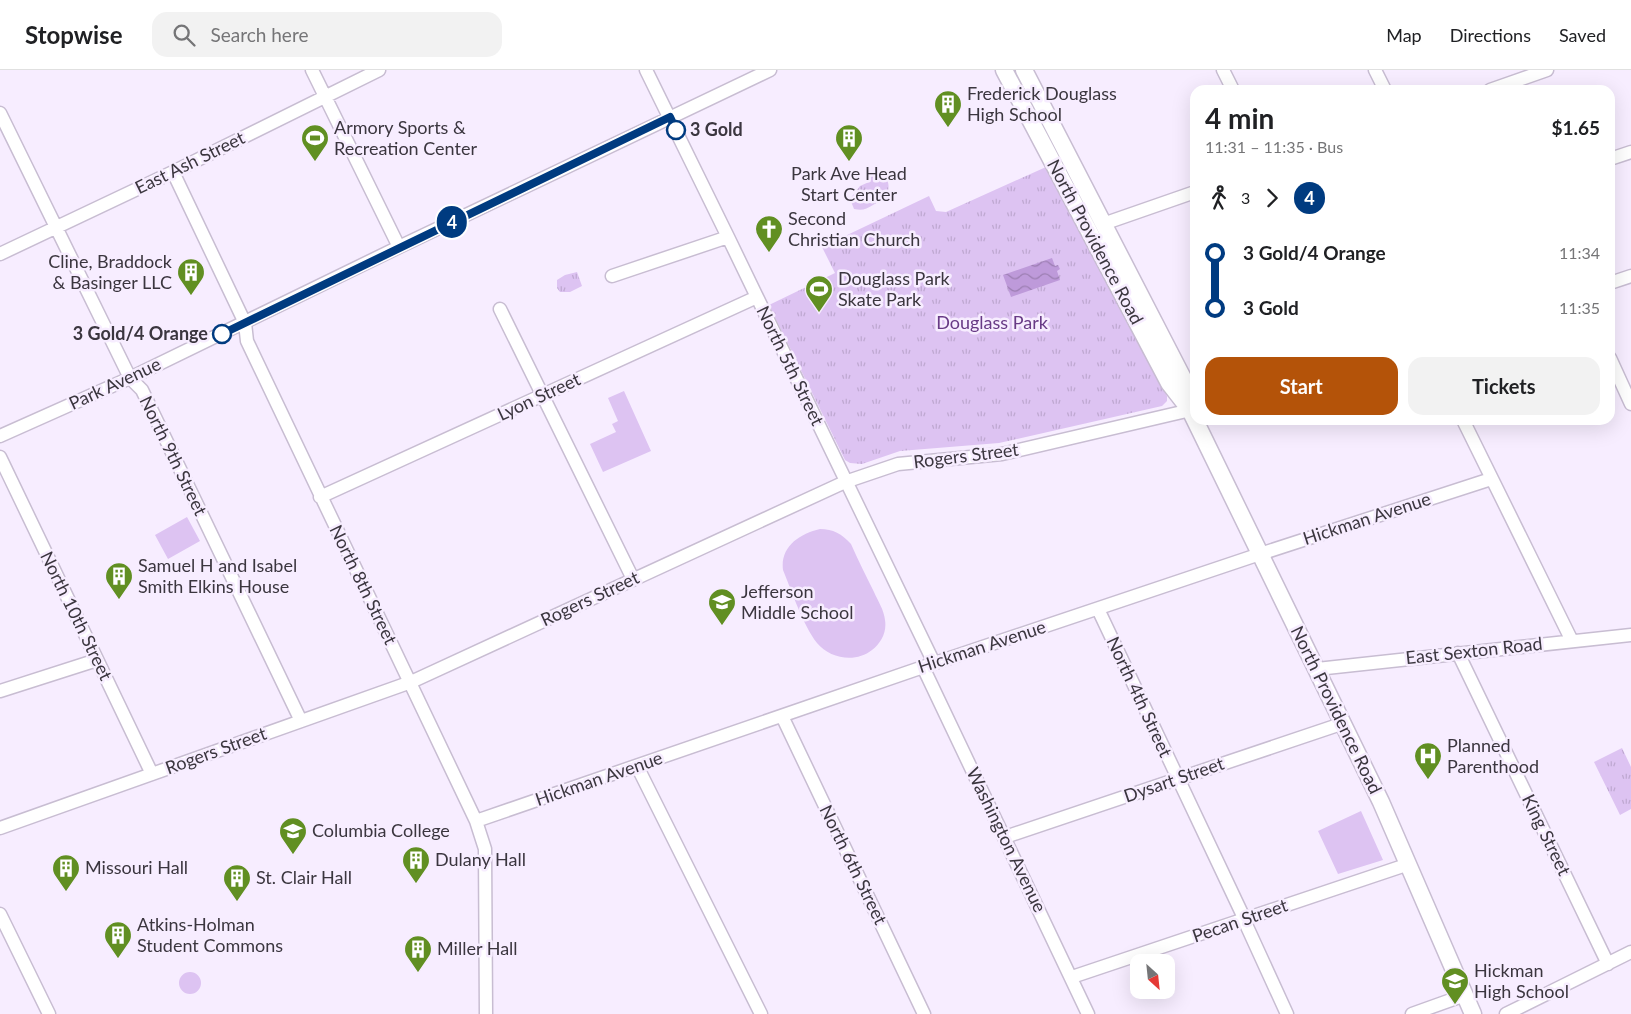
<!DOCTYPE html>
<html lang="en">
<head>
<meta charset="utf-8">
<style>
	:root { --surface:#fff; --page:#f2f2f2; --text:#202124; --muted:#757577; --line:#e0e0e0; --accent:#b45309 }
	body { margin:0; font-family:Lato,sans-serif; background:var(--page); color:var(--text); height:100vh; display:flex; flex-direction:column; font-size:19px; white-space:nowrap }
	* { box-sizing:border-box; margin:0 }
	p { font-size:16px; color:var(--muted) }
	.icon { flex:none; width:28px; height:28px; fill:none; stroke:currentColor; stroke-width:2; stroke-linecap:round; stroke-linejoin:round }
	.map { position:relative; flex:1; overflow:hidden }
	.sheet { position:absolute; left:1190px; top:15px; width:425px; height:340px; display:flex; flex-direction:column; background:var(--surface); border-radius:15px; box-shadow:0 5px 20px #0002 }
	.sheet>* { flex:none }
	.badge { padding:0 10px; border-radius:16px; font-size:18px; line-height:32px }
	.needle { width:32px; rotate:153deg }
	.tools { position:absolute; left:1130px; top:884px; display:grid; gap:10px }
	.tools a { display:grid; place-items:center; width:45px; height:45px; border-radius:10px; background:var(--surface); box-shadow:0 5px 20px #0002; font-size:25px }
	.map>.badge { position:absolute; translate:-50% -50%; box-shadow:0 0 0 2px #fff }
	.legs { display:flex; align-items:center; gap:8px; height:55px; padding:0 15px; font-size:16px }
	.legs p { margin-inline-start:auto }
	.summary { display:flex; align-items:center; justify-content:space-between; height:85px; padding:0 15px }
	h1 { font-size:28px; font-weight:700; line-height:38px }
	.primary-button { display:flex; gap:10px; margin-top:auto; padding:10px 15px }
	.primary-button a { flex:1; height:58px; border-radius:15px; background:var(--accent); color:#fff; font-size:20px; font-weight:700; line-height:58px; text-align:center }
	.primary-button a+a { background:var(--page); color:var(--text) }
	ul { padding:0 15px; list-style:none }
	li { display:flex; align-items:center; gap:18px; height:55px; font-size:19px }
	li i { display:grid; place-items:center; width:8px; height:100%; margin:0 6px; background:currentColor }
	li i::after { content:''; width:12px; height:12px; margin:-6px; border:4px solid; border-radius:50%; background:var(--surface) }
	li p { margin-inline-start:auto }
	li:first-child i { background:linear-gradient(#0000 50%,currentColor 0) }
	li:last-child i { background:linear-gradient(currentColor 50%,#0000 0) }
	header { display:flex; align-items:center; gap:30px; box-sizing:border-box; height:70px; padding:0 25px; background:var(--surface); border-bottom:1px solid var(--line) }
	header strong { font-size:24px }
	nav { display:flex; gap:28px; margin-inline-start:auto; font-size:18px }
	.search { width:350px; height:45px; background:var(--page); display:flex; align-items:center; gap:12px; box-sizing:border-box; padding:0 18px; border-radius:15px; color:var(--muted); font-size:19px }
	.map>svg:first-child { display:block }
	.green { fill:#ddc3f2 }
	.park { fill:url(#park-tufts) }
	.water { fill:url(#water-waves) }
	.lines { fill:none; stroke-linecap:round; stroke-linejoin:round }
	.minor-casing { stroke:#c8bdd2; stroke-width:15 }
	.major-casing { stroke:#c8bdd2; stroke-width:19 }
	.minor { stroke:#fff; stroke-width:12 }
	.major { stroke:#fff; stroke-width:16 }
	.line-1-casing { stroke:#fff; stroke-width:11 }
	.line-1 { stroke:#003b80; stroke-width:8 }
	.stop-1-dot { fill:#fff; stroke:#003b80; stroke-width:2.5 }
	.labels { text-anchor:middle; stroke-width:5; stroke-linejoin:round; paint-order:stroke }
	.poi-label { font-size:18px; fill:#3b363f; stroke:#f7edff; text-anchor:start }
	.stop-label { font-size:18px; font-weight:bold; fill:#3b363f; stroke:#f7edff; text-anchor:start }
	.street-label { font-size:18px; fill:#3b363f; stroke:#f7edff }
	.park-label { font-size:18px; fill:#683a86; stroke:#f7edff }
</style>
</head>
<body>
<header>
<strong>Stopwise</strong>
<div class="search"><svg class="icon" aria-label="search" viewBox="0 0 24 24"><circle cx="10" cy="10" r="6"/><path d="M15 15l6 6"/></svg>Search here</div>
<nav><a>Map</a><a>Directions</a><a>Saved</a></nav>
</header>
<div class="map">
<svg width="1631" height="944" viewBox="0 0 1631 944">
	<defs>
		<pattern id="park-tufts" width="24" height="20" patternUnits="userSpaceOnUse" patternTransform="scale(1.25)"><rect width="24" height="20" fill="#ddc3f2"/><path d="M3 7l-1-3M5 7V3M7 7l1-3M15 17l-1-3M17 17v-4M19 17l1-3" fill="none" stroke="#bfa8d1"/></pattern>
		<pattern id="water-waves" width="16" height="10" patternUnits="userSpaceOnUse" patternTransform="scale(1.25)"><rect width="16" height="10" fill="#be9ada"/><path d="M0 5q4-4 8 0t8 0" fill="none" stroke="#9c7eb2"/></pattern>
	</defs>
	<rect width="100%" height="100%" fill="#f7edff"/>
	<!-- green -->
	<path class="green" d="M 624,321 L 651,381 L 603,402 L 590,374 L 616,362 L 612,354 L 618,351 L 608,328 Z
		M 187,447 L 200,471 L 168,489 L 155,465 Z
		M 820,459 C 833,459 842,464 851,474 C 858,490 866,506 874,522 C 878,531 884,540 885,550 C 887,562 881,573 872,580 C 856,593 830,589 817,573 C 803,555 792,522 783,500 C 780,477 799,464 820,459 Z
		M 1361,741 L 1383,790 L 1338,804 L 1318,761 Z
		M179 913a11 11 0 1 1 22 0a11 11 0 1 1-22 0Z"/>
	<!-- park -->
	<path class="park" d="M 1046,97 L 1167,326 L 1167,331 L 1162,336 L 999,373 L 900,381 L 862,394 L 850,393 L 845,390 L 769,235 L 835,203 L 822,177 L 929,126 L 936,141 L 946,142 Z
		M 871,102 L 885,105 C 893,119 887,128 873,135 C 866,139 863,141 854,139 L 850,129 L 860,116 L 869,112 Z
		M 577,202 L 582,216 L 570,222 L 560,222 L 557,218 L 557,210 L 565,205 Z
		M 1622,678 L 1631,697 L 1631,739 L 1620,745 L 1594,692 Z"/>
	<!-- water -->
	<path class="water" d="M 1052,188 L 1055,196 L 1058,195 L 1060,199 L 1057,201 L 1060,210 L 1011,227 L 1003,205 Z"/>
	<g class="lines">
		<!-- minor casing -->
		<g class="minor-casing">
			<path id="minor" d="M 312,0 L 399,177
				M 646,0 L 728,167 L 934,593
				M 1223,0 L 1233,20
				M 1375,0 L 1385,20
				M 1490,20 L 1547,0
				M 0,43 L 130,308 L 142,320 L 301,651
				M 1610,89 L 1631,82
				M 173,102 L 245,253 L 247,271 L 476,751 L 485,779 L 486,944
				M 1103,154 L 1195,122
				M 0,184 L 173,102 L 379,0
				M 612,206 L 728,167
				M 1610,213 L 1631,206
				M 500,239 L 633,509
				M 1610,288 L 1631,334
				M 1463,350 L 1572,571
				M 0,366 L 130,308 L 399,177 L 770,0
				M 0,387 L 152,704
				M 320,427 L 757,227
				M 1098,539 L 1245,850
				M 1458,583 L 1608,894
				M 923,597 L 1088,944
				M 1317,599 L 1631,565
				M 0,621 L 97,590
				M 782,646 L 924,944
				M 637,696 L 761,944
				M 476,751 L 929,595 L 1260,484 L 1491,409
				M 0,758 L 411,612 L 845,412 L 898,394 L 1002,384 L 1195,339
				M 1005,767 L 1344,653
				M 0,844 L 49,944
				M 1244,850 L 1287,944
				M 1072,907 L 1409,794
				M 1412,944 L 1465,925
				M 1506,944 L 1631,882"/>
		</g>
		<!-- major casing -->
		<g class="major-casing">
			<path id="major" d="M 1004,0 L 1169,313 L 1190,340 L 1381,732 L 1473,944
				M 1024,0 L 1184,310 L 1189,336"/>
		</g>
		<!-- minor -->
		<use href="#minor" class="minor"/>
		<!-- major -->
		<use href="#major" class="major"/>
	</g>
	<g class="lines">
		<!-- line-1 casing -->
		<g class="line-1-casing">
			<path id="line-1" d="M 222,264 L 670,47 L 676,60"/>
		</g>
		<!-- line-1 -->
		<use href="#line-1" class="line-1"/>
	</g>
	<!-- icons -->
	<defs>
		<g id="building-pin" transform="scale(1.4375)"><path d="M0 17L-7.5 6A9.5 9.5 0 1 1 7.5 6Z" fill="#618f22" stroke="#f7edff"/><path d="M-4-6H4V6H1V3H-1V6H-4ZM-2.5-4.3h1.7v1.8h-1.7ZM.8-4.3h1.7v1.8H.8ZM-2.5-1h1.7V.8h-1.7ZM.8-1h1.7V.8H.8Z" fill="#fff"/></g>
		<g id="stadium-pin" transform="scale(1.4375)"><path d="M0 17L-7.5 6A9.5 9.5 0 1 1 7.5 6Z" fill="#618f22" stroke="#f7edff"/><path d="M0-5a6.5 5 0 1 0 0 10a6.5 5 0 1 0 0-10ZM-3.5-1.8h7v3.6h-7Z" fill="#fff"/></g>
		<g id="church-pin" transform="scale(1.4375)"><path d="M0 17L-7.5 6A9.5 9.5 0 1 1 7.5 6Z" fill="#618f22" stroke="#f7edff"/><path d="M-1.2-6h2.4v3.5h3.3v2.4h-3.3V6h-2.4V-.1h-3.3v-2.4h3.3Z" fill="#fff"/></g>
		<g id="school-pin" transform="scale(1.4375)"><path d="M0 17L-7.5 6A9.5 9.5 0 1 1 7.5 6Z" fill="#618f22" stroke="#f7edff"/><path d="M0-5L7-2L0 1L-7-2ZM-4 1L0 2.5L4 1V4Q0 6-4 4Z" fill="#fff"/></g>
		<g id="hospital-pin" transform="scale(1.4375)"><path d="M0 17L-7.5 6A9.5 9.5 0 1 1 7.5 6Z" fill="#618f22" stroke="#f7edff"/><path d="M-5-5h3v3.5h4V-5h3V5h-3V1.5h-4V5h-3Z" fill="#fff"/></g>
		<g id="university-pin" transform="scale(1.4375)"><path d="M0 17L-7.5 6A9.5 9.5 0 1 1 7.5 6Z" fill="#618f22" stroke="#f7edff"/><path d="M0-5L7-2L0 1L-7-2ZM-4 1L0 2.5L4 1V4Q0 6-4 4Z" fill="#fff"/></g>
	</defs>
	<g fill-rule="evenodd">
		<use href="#building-pin" x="948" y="34"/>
		<use href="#stadium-pin" x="315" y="68"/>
		<use href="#building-pin" x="849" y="68"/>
		<use href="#church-pin" x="769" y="159"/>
		<use href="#building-pin" x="191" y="202"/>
		<use href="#stadium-pin" x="819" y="219"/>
		<use href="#building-pin" x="119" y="506"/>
		<use href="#school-pin" x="722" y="532"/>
		<use href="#hospital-pin" x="1428" y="686"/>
		<use href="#university-pin" x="293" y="761"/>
		<use href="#building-pin" x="416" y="790"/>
		<use href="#building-pin" x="66" y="798"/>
		<use href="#building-pin" x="237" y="808"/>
		<use href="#building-pin" x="118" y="865"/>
		<use href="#building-pin" x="418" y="879"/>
		<use href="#school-pin" x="1455" y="911"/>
	</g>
	<!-- markers -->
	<g class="stop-1-dot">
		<circle cx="676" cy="60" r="9"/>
		<circle cx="222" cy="264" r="9"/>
	</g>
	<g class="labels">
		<!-- poi labels -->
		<g class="poi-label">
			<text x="967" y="30">Frederick Douglass<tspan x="967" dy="21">High School</tspan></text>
			<text x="334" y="64">Armory Sports &amp;<tspan x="334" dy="21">Recreation Center</tspan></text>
			<text x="849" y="110" text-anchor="middle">Park Ave Head<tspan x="849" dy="21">Start Center</tspan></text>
			<text x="788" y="155">Second<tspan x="788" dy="21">Christian Church</tspan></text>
			<text x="172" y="198" text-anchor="end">Cline, Braddock<tspan x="172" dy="21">&amp; Basinger LLC</tspan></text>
			<text x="838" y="215">Douglass Park<tspan x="838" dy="21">Skate Park</tspan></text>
			<text x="138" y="502">Samuel H and Isabel<tspan x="138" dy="21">Smith Elkins House</tspan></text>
			<text x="741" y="528">Jefferson<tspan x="741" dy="21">Middle School</tspan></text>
			<text x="1447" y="682">Planned<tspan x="1447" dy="21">Parenthood</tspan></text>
			<text x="312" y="767">Columbia College</text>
			<text x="435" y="796">Dulany Hall</text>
			<text x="85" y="804">Missouri Hall</text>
			<text x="256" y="814">St. Clair Hall</text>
			<text x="137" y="861">Atkins-Holman<tspan x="137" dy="21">Student Commons</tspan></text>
			<text x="437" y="885">Miller Hall</text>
			<text x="1474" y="907">Hickman<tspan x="1474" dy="21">High School</tspan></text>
		</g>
		<!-- stop labels -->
		<g class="stop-label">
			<text x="690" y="66">3 Gold</text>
			<text x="208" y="270" text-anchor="end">3 Gold/4 Orange</text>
		</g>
		<!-- street labels -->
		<g class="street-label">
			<text transform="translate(190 93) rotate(-26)" y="6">East Ash Street</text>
			<text transform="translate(1095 172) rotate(62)" y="6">North Providence Road</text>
			<text transform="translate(790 296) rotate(64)" y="6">North 5th Street</text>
			<text transform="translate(115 314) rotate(-25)" y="6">Park Avenue</text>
			<text transform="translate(539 327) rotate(-25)" y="6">Lyon Street</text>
			<text transform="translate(173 386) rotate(64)" y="6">North 9th Street</text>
			<text transform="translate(966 386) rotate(-7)" y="6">Rogers Street</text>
			<text transform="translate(1367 449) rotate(-18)" y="6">Hickman Avenue</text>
			<text transform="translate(363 515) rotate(64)" y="6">North 8th Street</text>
			<text transform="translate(590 529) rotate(-25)" y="6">Rogers Street</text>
			<text transform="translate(76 546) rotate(64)" y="6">North 10th Street</text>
			<text transform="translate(982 577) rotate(-18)" y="6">Hickman Avenue</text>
			<text transform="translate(1474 581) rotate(-6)" y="6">East Sexton Road</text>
			<text transform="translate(1139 627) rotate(65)" y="6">North 4th Street</text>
			<text transform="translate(1336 640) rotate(64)" y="6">North Providence Road</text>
			<text transform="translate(216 681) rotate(-20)" y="6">Rogers Street</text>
			<text transform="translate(599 709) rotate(-19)" y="6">Hickman Avenue</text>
			<text transform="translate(1174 710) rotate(-19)" y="6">Dysart Street</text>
			<text transform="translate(1546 765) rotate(64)" y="6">King Street</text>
			<text transform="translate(1006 770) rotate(64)" y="6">Washington Avenue</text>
			<text transform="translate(853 795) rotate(64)" y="6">North 6th Street</text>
			<text transform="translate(1240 851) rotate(-19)" y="6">Pecan Street</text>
		</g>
		<!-- park labels -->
		<g class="park-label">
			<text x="992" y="259">Douglass Park</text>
		</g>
	</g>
</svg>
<div class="tools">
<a><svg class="needle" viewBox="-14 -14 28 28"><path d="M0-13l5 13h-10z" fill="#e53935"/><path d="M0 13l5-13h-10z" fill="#757577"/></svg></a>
</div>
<b class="badge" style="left:452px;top:152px;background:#003b80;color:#fff">4</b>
<section class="sheet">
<div class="summary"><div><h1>4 min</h1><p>11:31 – 11:35 · Bus</p></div><b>$1.65</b></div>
<div class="legs"><svg class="icon" aria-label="walk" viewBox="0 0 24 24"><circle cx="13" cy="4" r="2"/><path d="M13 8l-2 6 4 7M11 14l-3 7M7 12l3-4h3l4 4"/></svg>3<svg class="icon" aria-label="forward" viewBox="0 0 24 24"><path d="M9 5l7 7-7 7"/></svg><b class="badge" style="background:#003b80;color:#fff">4</b></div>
<ul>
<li><i style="color:#003b80"></i><b>3 Gold/4 Orange</b><p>11:34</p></li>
<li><i style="color:#003b80"></i><b>3 Gold</b><p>11:35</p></li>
</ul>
<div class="primary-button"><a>Start</a><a>Tickets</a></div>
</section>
</div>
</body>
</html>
